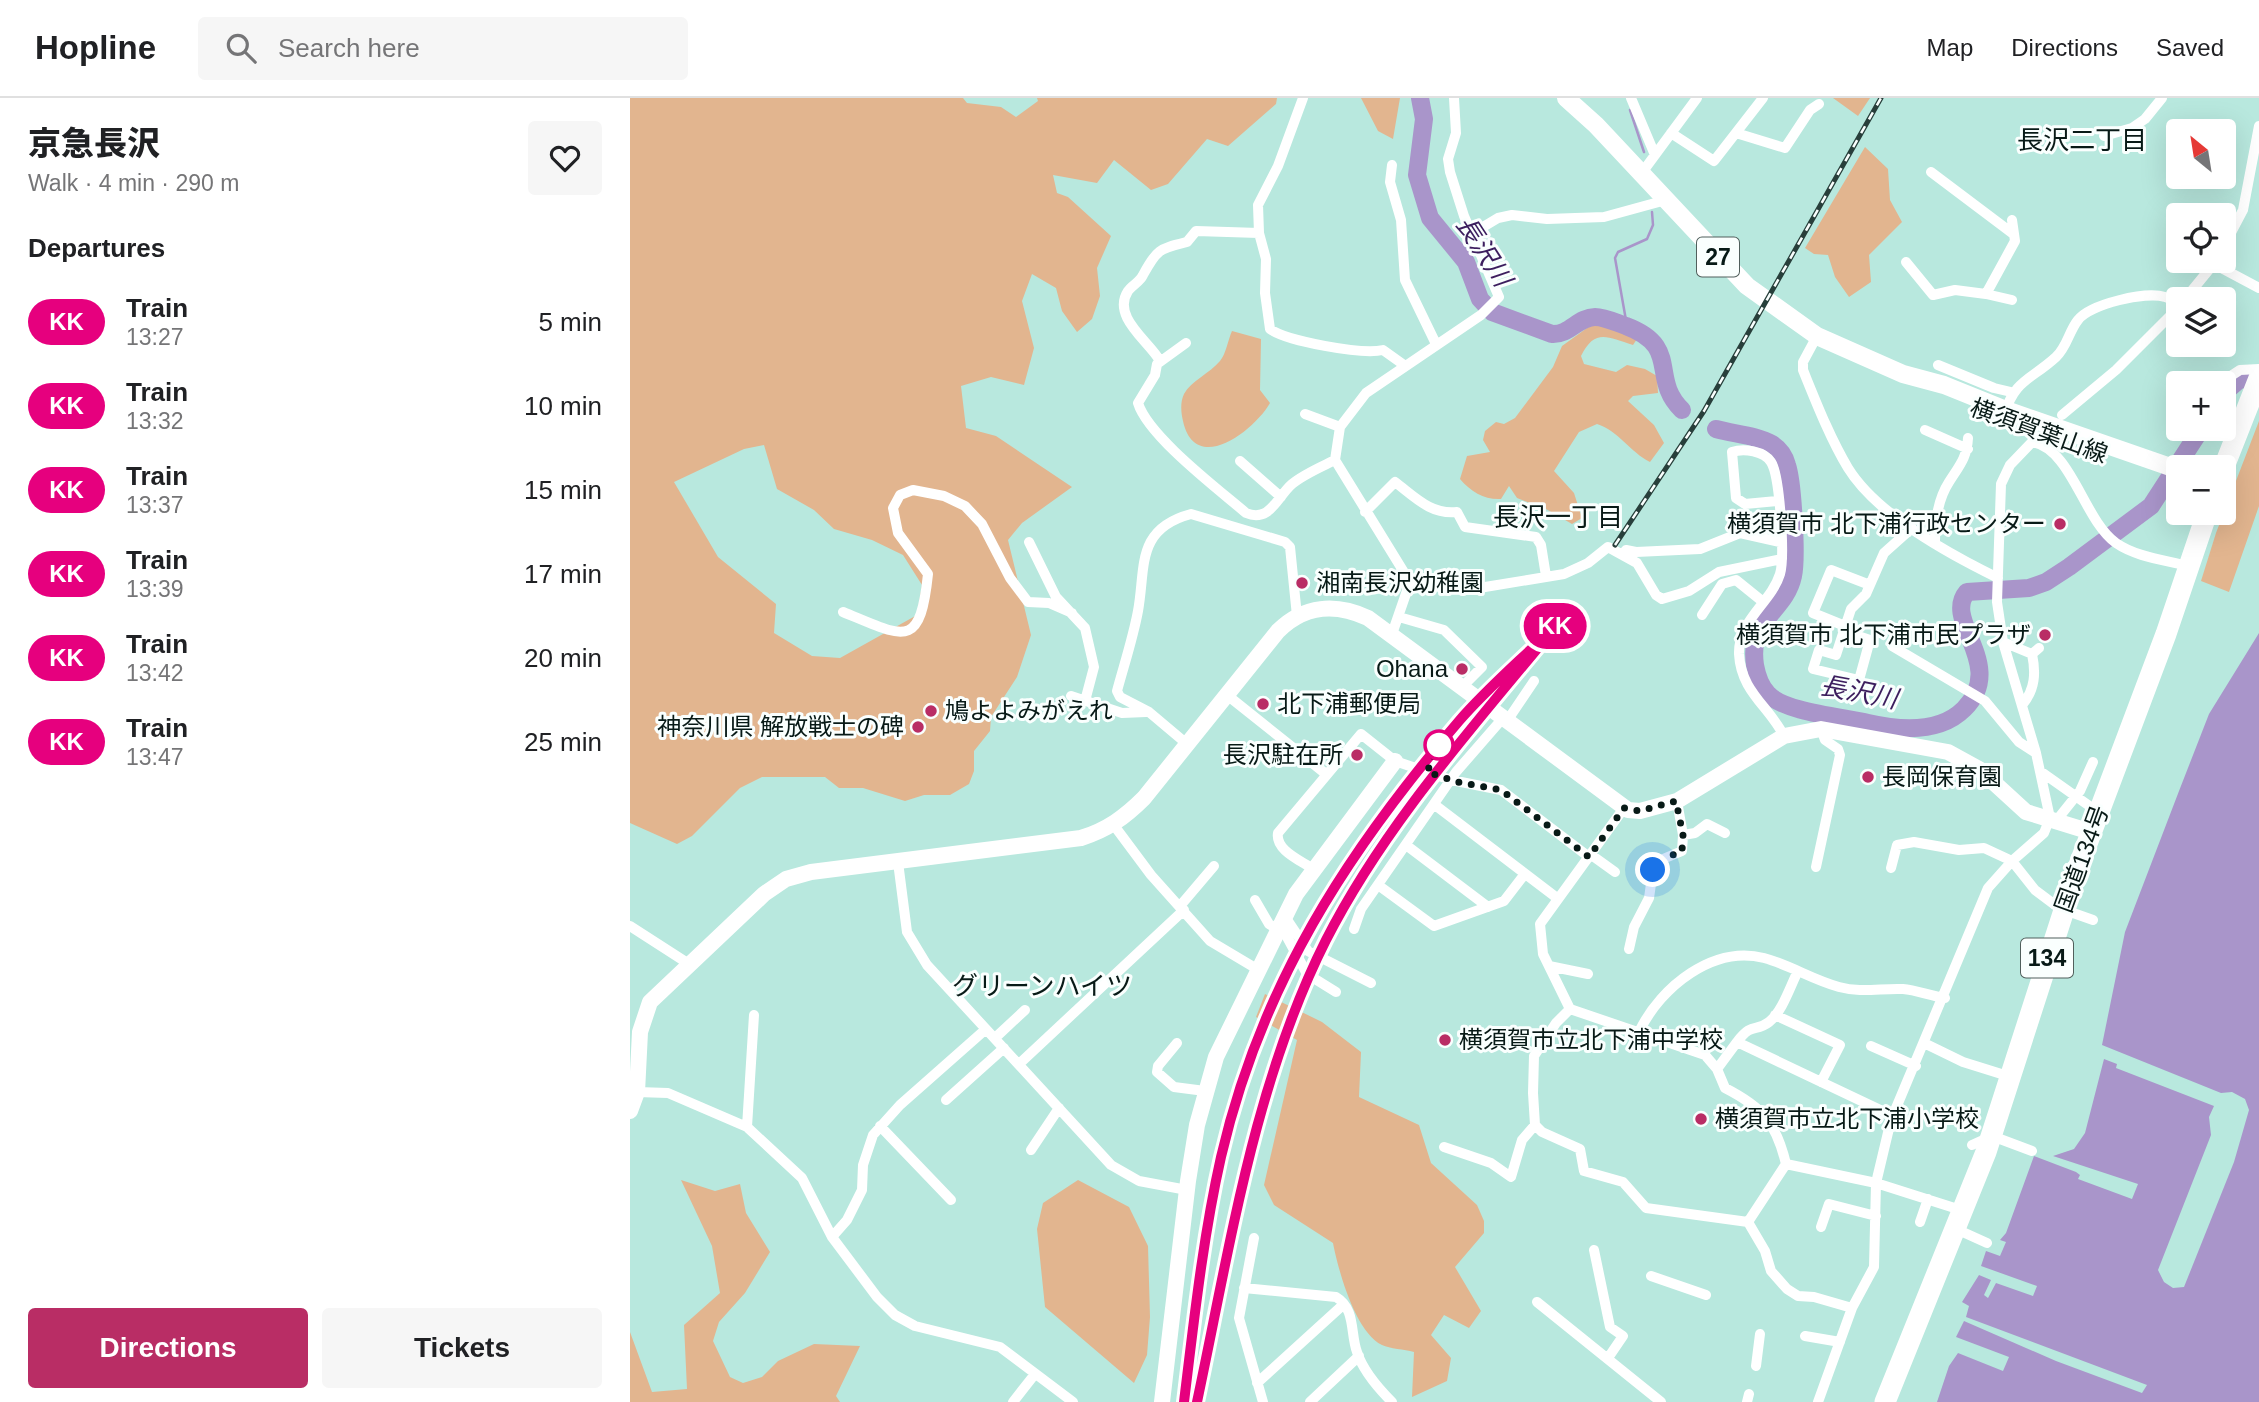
<!DOCTYPE html>
<html lang="en">
<head>
<meta charset="utf-8">
<style>
	:root { --surface:#fff; --page:#f6f6f6; --text:#202124; --muted:#757577; --line:#e0e0e0; --accent:#b92d65 }
	body { margin:0; font-family:Arial,"Noto Sans JP",sans-serif; background:var(--page); color:var(--text); height:100vh; display:flex; flex-direction:column; font-size:26px; white-space:nowrap }
	* { box-sizing:border-box; margin:0 }
	p { font-size:23px; color:var(--muted) }
	.icon { flex:none; width:38px; height:38px; fill:none; stroke:currentColor; stroke-width:2; stroke-linecap:round; stroke-linejoin:round }
	.map { position:relative; flex:1; overflow:hidden }
	.drawer { display:flex; flex-direction:column; background:var(--surface); width:630px }
	.drawer>* { flex:none }
	.badge { padding:0 14px; border-radius:23px; font-size:24px; line-height:46px }
	.needle { width:46px; rotate:330deg }
	.tools { position:absolute; left:1536px; top:21px; display:grid; gap:14px }
	.tools a { display:grid; place-items:center; width:70px; height:70px; border-radius:7px; background:var(--surface); box-shadow:0 7px 28px #0002; font-size:35px }
	.you { position:absolute; width:35px; height:35px; margin:-18px; border:5px solid #fff; border-radius:50%; background:#1a73e8; box-shadow:0 0 0 10px #1a73e833 }
	.map>.badge { position:absolute; translate:-50% -50%; box-shadow:0 0 0 4px #fff }
	h2 { padding:0 28px; font-size:26px; line-height:63px }
	.round { display:grid; place-items:center; flex:none; width:74px; height:74px; border-radius:7px; background:var(--page) }
	.headline { display:flex; align-items:center; justify-content:space-between; height:119px; padding:0 28px }
	h1 { font-size:33px; font-weight:800; line-height:52px }
	.action { display:flex; gap:14px; margin-top:auto; padding:14px 28px }
	.action a { flex:1; height:80px; border-radius:7px; background:var(--accent); color:#fff; font-size:28px; font-weight:800; line-height:80px; text-align:center }
	.action a+a { background:var(--page); color:var(--text) }
	ul { padding:0; list-style:none }
	li { display:flex; align-items:center; gap:21px; height:84px; padding:0 28px }
	li div { flex:1 }
	li b { display:block; font-size:26px }
	li em { font-style:normal }
	li .badge { min-width:77px; font-weight:700; text-align:center }
	header { display:flex; align-items:center; gap:42px; box-sizing:border-box; height:98px; padding:0 35px; background:var(--surface); border-bottom:2px solid var(--line) }
	header strong { font-size:33px }
	nav { display:flex; gap:38px; margin-inline-start:auto; font-size:24px }
	.search { width:490px; height:63px; background:var(--page); display:flex; align-items:center; gap:18px; box-sizing:border-box; padding:0 24px; border-radius:7px; color:var(--muted); font-size:26px }
	main { display:flex; flex:1; min-height:0 }
	.map>svg:first-child { display:block }
	.green { fill:#e2b58f; fill-rule:evenodd }
	.water { fill:#a995ca }
	.lines { fill:none; stroke-linecap:round; stroke-linejoin:round }
	.stream { stroke:#a995ca; stroke-width:2.5 }
	.river { stroke:#a995ca; stroke-width:18 }
	.street { stroke:#fff; stroke-width:10 }
	.secondary { stroke:#fff; stroke-width:16 }
	.primary { stroke:#fff; stroke-width:18 }
	.highway { stroke:#fff; stroke-width:21 }
	.rail-casing { stroke:#283f3b; stroke-width:5 }
	.rail { stroke:#fafffe; stroke-width:2.5; stroke-dasharray:8; stroke-linecap:butt }
	.line-casing { stroke:#fff; stroke-width:16 }
	.line { stroke:#e6007e; stroke-width:10 }
	.walk { stroke:#081a17; stroke-width:7; stroke-dasharray:0 12.6 }
	.poi-dot { fill:#b92d65; stroke:#fafffe; stroke-width:2.5 }
	.stop-dot { fill:#fff; stroke:#e6007e; stroke-width:3.5 }
	.labels { text-anchor:middle; stroke-width:6; stroke-linejoin:round; paint-order:stroke }
	.shield { fill:#fafffe; stroke:#515f5c; stroke-width:2 }
	.shield-label { font-size:23px; font-weight:bold; fill:#081a17 }
	.street-label { font-size:24px; fill:#081a17; stroke:#fafffe }
	.poi-label { font-size:24px; fill:#081a17; stroke:#fafffe; text-anchor:start }
	.neighbourhood-label { font-size:26px; fill:#081a17; stroke:#fafffe }
	.water-label { font-size:26px; font-style:italic; fill:#3c1e5e; stroke:#fafffe }
</style>
</head>
<body>
<header>
<strong>Hopline</strong>
<div class="search"><svg class="icon" aria-label="search" viewBox="0 0 24 24"><circle cx="10" cy="10" r="6"/><path d="M15 15l6 6"/></svg>Search here</div>
<nav><a>Map</a><a>Directions</a><a>Saved</a></nav>
</header>
<main>
<section class="drawer">
<div class="headline"><div><h1>京急長沢</h1><p>Walk · 4 min · 290 m</p></div><a class="round"><svg class="icon" aria-label="heart" viewBox="0 0 24 24"><path d="M12 20l-8-8c-3-5 5-10 8-4 3-6 11-1 8 4z"/></svg></a></div>
<h2>Departures</h2>
<ul>
<li><span class="badge" style="background:#e6007e;color:#fff">KK</span><div><b>Train</b><p>13:27</p></div><em>5 min</em></li>
<li><span class="badge" style="background:#e6007e;color:#fff">KK</span><div><b>Train</b><p>13:32</p></div><em>10 min</em></li>
<li><span class="badge" style="background:#e6007e;color:#fff">KK</span><div><b>Train</b><p>13:37</p></div><em>15 min</em></li>
<li><span class="badge" style="background:#e6007e;color:#fff">KK</span><div><b>Train</b><p>13:39</p></div><em>17 min</em></li>
<li><span class="badge" style="background:#e6007e;color:#fff">KK</span><div><b>Train</b><p>13:42</p></div><em>20 min</em></li>
<li><span class="badge" style="background:#e6007e;color:#fff">KK</span><div><b>Train</b><p>13:47</p></div><em>25 min</em></li>
</ul>
<div class="action"><a>Directions</a><a>Tickets</a></div>
</section>
<div class="map">
<svg width="1629" height="1304" viewBox="0 0 1629 1304">
	<rect width="100%" height="100%" fill="#b8e8de"/>
	<!-- green -->
	<path class="green" d="M 0,0 L 333,0 L 337,5 L 371,9 L 386,19 L 408,3 L 407,0 L 647,0 L 646,6 L 598,48 L 577,41 L 538,86 L 521,92 L 484,62 L 467,85 L 423,77 L 427,95 L 438,99 L 481,138 L 467,170 L 470,198 L 462,221 L 447,234 L 432,213 L 426,190 L 402,176 L 392,203 L 404,250 L 394,287 L 361,279 L 331,288 L 336,330 L 366,338 L 442,389 L 392,425 L 378,442 L 401,537 L 387,579 L 361,619 L 360,633 L 344,653 L 344,673 L 339,686 L 320,697 L 294,697 L 275,703 L 233,690 L 209,690 L 195,679 L 132,679 L 110,690 L 62,738 L 47,746 L 0,725 ZM 134,347 L 147,391 L 184,412 L 204,431 L 242,442 L 273,457 L 292,487 L 287,517 L 210,560 L 182,558 L 144,535 L 146,506 L 88,459 L 44,384 L 114,351 Z
		M 731,0 L 770,0 L 763,41 L 748,33 Z
		M 1203,0 L 1240,0 L 1228,18 Z
		M 1235,49 L 1258,71 L 1260,102 L 1272,124 L 1239,157 L 1241,184 L 1219,199 L 1205,179 L 1198,157 L 1184,156 L 1175,150 Z
		M 964,225 L 979,228 L 1007,241 L 1003,247 C 977,239 965,230 951,258 L 954,266 L 986,274 L 997,267 L 1015,271 L 1027,278 L 1028,295 L 1003,298 L 998,303 L 1024,327 L 1034,345 L 1020,364 C 1000,354 989,333 967,326 L 949,334 L 924,373 L 944,395 L 952,420 L 942,426 L 916,411 L 887,400 L 879,388 L 871,401 C 855,402 841,394 830,381 L 837,358 L 860,354 L 853,342 L 855,333 L 866,324 L 874,326 L 885,320 L 923,269 L 932,248 Z
		M 602,233 L 631,241 L 630,292 L 640,305 C 624,333 565,378 553,323 C 551,315 550,304 554,296 C 561,283 580,275 590,263 C 596,256 598,242 602,233 Z
		M 1629,323 L 1629,408 L 1599,494 L 1571,483 L 1586,435 Z
		M 635,896 L 692,924 L 731,954 L 729,999 L 789,1027 L 801,1065 L 847,1107 L 854,1123 L 854,1135 L 825,1169 L 851,1213 L 839,1230 L 814,1217 L 801,1237 L 821,1260 L 817,1283 L 782,1299 L 784,1254 C 774,1251 760,1251 752,1247 C 725,1234 708,1171 703,1145 L 644,1107 L 634,1087 L 667,942 L 626,919 Z
		M 51,1082 L 85,1093 L 110,1086 L 116,1115 L 140,1154 L 115,1195 L 89,1224 L 83,1243 L 100,1279 L 113,1285 L 132,1279 L 148,1263 L 184,1246 L 230,1248 L 206,1298 L 210,1304 L 0,1304 L 0,1234 L 22,1294 L 57,1291 L 54,1227 L 90,1195 L 82,1148 Z
		M 448,1082 L 499,1109 L 518,1148 L 520,1219 L 517,1257 L 504,1285 L 415,1209 L 407,1131 L 413,1105 Z"/>
	<!-- water -->
	<path class="water" d="M 1629,535 L 1629,1304 L 1307,1304 L 1319,1268 L 1328,1255 L 1373,1273 L 1379,1259 L 1326,1239 L 1334,1223 L 1426,1263 L 1512,1295 L 1517,1287 L 1336,1219 L 1339,1208 L 1332,1204 L 1349,1177 L 1361,1182 L 1354,1197 L 1358,1200 L 1366,1185 L 1403,1198 L 1407,1188 L 1351,1168 L 1356,1153 L 1370,1158 L 1376,1144 L 1370,1142 L 1376,1135 L 1404,1058 L 1446,1074 L 1450,1077 L 1448,1081 L 1502,1101 L 1508,1086 L 1423,1058 L 1444,1051 L 1455,1035 L 1474,961 L 1487,966 L 1486,970 L 1584,1008 L 1579,1019 L 1581,1037 L 1528,1172 L 1534,1184 L 1543,1190 L 1554,1189 L 1604,1064 L 1619,1012 L 1615,1001 L 1602,994 L 1591,995 L 1472,947 L 1495,834 L 1549,693 L 1579,616 Z"/>
	<g class="lines">
		<!-- stream -->
		<path class="stream" d="M 1000,12 L 1014,54
			M 997,228 L 985,160 L 988,154 L 1017,141 L 1023,127 L 1022,114"/>
		<!-- river -->
		<path class="river" d="M 790,0 L 794,21 L 787,77 L 800,120 L 836,164 L 850,201 L 862,214 L 922,236 C 940,237 948,219 965,219 C 975,219 987,225 996,228 C 1052,249 1019,280 1052,312
			M 1594,295 L 1610,281 L 1629,283
			M 1086,331 C 1103,336 1127,337 1142,346 C 1150,351 1155,359 1157,367 C 1163,385 1167,460 1163,478 C 1155,515 1118,520 1125,567 C 1127,578 1130,588 1138,596 C 1154,614 1213,619 1238,625 C 1269,632 1310,635 1334,611 C 1378,567 1312,523 1337,494 L 1399,490 L 1416,484 L 1439,469 L 1521,408 L 1571,331"/>
		<!-- street -->
		<path class="street" d="M 673,0 L 648,68 L 628,107 L 629,135 L 636,161 L 635,195 L 640,231 C 656,243 732,257 753,252 L 774,267
			M 1001,0 L 1025,57
			M 1041,35 L 1084,63 L 1133,0
			M 1106,35 L 1155,50 L 1180,12 L 1189,6
			M 1474,38 L 1502,30 L 1515,21 L 1532,0
			M 762,67 L 760,84 L 771,122 L 775,182 L 806,246
			M 1301,74 L 1382,135
			M 1011,76 L 1067,0
			M 843,135 L 868,120 L 882,117 L 917,121 L 974,119 L 1036,102
			M 1594,148 L 1613,112 L 1629,28
			M 1276,164 L 1303,197 L 1325,192 L 1356,196 L 1385,143 L 1382,122
			M 1584,166 L 1629,190
			M 1356,196 L 1382,202
			M 1555,201 L 1586,163
			M 1187,238 L 1173,264 L 1173,272 C 1186,304 1200,340 1218,370 C 1247,417 1319,456 1368,480
			M 556,245 L 527,266 L 525,277 L 508,305 C 518,338 588,391 616,415 C 640,425 647,399 662,386 C 674,376 691,369 705,362
			M 530,263 C 520,244 481,219 498,193 C 502,187 510,184 513,177 C 527,151 529,151 557,144 L 566,133 L 629,135
			M 1308,267 L 1364,290 L 1381,294
			M 1590,285 L 1610,272 L 1629,271
			M 675,316 L 710,329
			M 1374,317 C 1385,281 1401,282 1426,259 C 1437,249 1439,233 1448,222 C 1460,206 1516,193 1535,199 C 1539,200 1544,204 1549,207
			M 1432,317 L 1486,272 L 1549,209
			M 1295,332 L 1338,351
			M 1402,344 C 1442,351 1453,421 1486,445 C 1506,459 1535,462 1558,468
			M 610,363 L 651,399
			M 1147,403 L 1115,406 L 1106,400 L 1102,354 C 1114,350 1134,353 1141,364 C 1150,378 1155,459 1150,476 C 1141,505 1108,522 1109,556 C 1111,594 1139,608 1154,638
			M 735,414 L 765,384 C 785,399 801,417 827,414 L 835,429 L 906,439 L 911,447 L 916,478
			M 1305,443 C 1305,424 1308,401 1319,384 C 1329,368 1337,360 1338,340
			M 399,444 L 426,499 L 455,530 L 464,569 L 455,603
			M 993,456 L 996,452 L 1006,454 L 1070,451 L 1110,435 L 1150,444
			M 780,484 L 849,490 L 934,476 L 958,465 L 978,449 L 1007,465 L 1026,497 L 1032,501 L 1059,493 L 1089,474 L 1152,461
			M 213,514 C 274,539 290,553 298,476 L 268,435 L 263,410 L 270,397 L 283,392 L 314,398 L 335,408 L 352,426 L 380,480 L 398,504 L 419,505 L 442,515
			M 1072,517 L 1092,486 L 1106,482 L 1132,503
			M 769,519 L 814,532 L 852,569 L 831,590
			M 1215,528 L 1183,515 L 1201,472 L 1240,487
			M 1213,533 L 1240,542 L 1229,582 L 1183,571 L 1189,552 L 1206,557 L 1221,511 L 1236,496 L 1254,455 L 1282,430
			M 762,536 L 780,484 L 705,362 L 710,329 L 736,295 L 851,217 L 869,199 L 834,118 L 820,74 L 818,61 L 826,35 L 824,0
			M 1373,544 L 1402,556
			M 1262,548 L 1355,603 L 1389,644 L 1406,655
			M 597,597 L 696,676
			M 441,598 L 492,615 L 516,614
			M 1393,606 C 1405,591 1406,575 1402,556 L 1409,550
			M 877,623 L 904,583
			M 557,646 L 519,614 L 490,599 L 487,593 C 494,567 503,540 508,513 C 516,470 505,431 561,416 L 655,444 L 660,449 L 667,518
			M 1410,673 L 1468,714
			M 805,707 L 927,800
			M 994,710 L 910,826 L 913,856 L 940,911 L 1075,957 L 1087,971 L 1095,990 C 1132,1009 1146,1024 1156,1066 L 1118,1124
			M 1426,723 L 1450,693 L 1463,664
			M 483,726 L 521,777 L 580,843 L 627,871
			M 1053,737 L 1065,735 L 1077,726 L 1095,735
			M 776,747 L 858,809
			M 960,756 L 985,774
			M 268,764 L 277,834 L 297,867 L 481,1067 L 509,1083 L 557,1092
			M 1186,769 L 1210,657 L 1208,651 L 1195,642 L 1191,631
			M 1261,770 L 1267,747 L 1284,744 L 1329,752 L 1354,750 L 1382,763 L 1405,792 L 1429,810 L 1463,822
			M 683,771 C 670,762 645,752 648,735 L 731,636 L 765,663 L 821,682 L 871,692 L 959,759
			M 748,787 L 804,828 L 874,803 L 894,777
			M 625,802 L 639,826 L 647,831
			M 550,808 L 584,768
			M 654,817 L 678,853 L 741,885
			M 650,826 L 677,876 L 706,894
			M 0,828 L 59,866
			M 724,831 L 731,811 L 826,674 L 873,620
			M 999,851 L 1004,829 L 1019,800 L 1023,772 L 1033,761 L 1052,753 L 1053,737 L 1047,703
			M 919,868 L 958,876
			M 940,911 L 926,925 L 904,958 L 903,995 L 905,1027 L 912,1034 L 950,1051 L 954,1073 L 993,1084 L 1016,1110 L 1118,1124
			M 1145,917 L 1210,947 L 1191,984
			M 1010,932 C 1031,889 1083,847 1134,860 C 1160,867 1183,882 1209,889 C 1231,895 1251,890 1273,891 C 1286,892 1301,898 1315,900
			M 365,940 L 395,912
			M 1107,944 C 1123,923 1125,935 1139,924 C 1152,914 1160,889 1167,875
			M 547,945 L 528,968 L 527,974 L 544,989 L 575,993
			M 1296,946 L 1333,964 L 1381,979
			M 1241,948 L 1286,968
			M 389,966 L 554,812
			M 1087,971 L 1107,944 L 1263,1018
			M 7,994 L 38,995 L 117,1029 L 172,1080 L 202,1139 L 247,1199 L 265,1217 L 285,1228 L 370,1249 L 443,1304
			M 316,1002 L 374,950
			M 250,1028 L 321,1102
			M 117,1029 L 124,917
			M 1342,1047 L 1362,1038 L 1402,1053
			M 814,1049 L 861,1065 L 881,1079 L 892,1042 L 905,1027
			M 401,1052 L 429,1010
			M 1156,1066 L 1246,1085 L 1334,1113
			M 1118,1124 L 1135,1153 L 1141,1173 L 1157,1191 L 1168,1198 L 1184,1199 L 1222,1210
			M 1290,1124 L 1298,1101
			M 1191,1129 L 1199,1106 L 1246,1118
			M 1326,1131 L 1357,1145
			M 202,1139 L 217,1122 L 232,1092 L 233,1067 L 243,1037 L 270,1007 L 356,931
			M 624,1140 L 609,1220 L 633,1304
			M 964,1152 L 980,1229 L 993,1238 L 978,1260
			M 1021,1178 L 1076,1197
			M 614,1190 L 706,1199 C 726,1211 720,1235 727,1254 C 733,1273 748,1290 762,1304
			M 907,1204 L 1031,1304
			M 1175,1238 L 1210,1244
			M 1126,1268 L 1130,1236
			M 627,1285 L 714,1206
			M 383,1304 L 405,1276
			M 680,1304 L 729,1258
			M 1117,1304 L 1119,1296
			M 1188,1304 L 1222,1210 L 1244,1169 L 1246,1085 L 1261,1022 L 1358,790 L 1382,763 L 1414,735 L 1420,720 L 1406,655 L 1373,544 L 1367,504 L 1371,386 L 1380,367 L 1404,342"/>
		<!-- secondary -->
		<path class="secondary" d="M 0,1013 L 7,994 L 10,934 L 20,904 L 134,796 L 156,781 L 181,774 L 451,740 C 477,732 495,719 514,700 L 648,533 C 674,507 706,505 738,520 L 998,712 L 1010,713 L 1047,703 L 1154,638 L 1191,631 L 1318,654 L 1349,671 L 1396,714 L 1461,734
			M 532,1304 L 558,1083 L 567,1027 L 586,959 L 666,796 L 765,663"/>
		<!-- primary -->
		<path class="primary" d="M 936,0 L 966,27 L 1117,188 L 1187,238 L 1273,276 L 1314,287 L 1376,312 L 1549,372"/>
		<!-- highway -->
		<path class="highway" d="M 1594,369 L 1629,280
			M 1255,1304 L 1356,1054 L 1446,775 L 1536,536 L 1577,415"/>
		<!-- rail casing -->
		<g class="rail-casing">
			<path id="rail" d="M 985,447 L 1074,313 L 1251,0
				M 685,819 C 737,728 804,645 879,572
				M 697,840 L 765,729 L 930,522
				M 554,1304 C 570,1181 584,1061 626,944
				M 567,1304 L 624,1046 L 655,938"/>
		</g>
		<!-- rail -->
		<use href="#rail" class="rail"/>
	</g>
	<g class="lines">
		<!-- line casing -->
		<g class="line-casing">
			<path id="line" d="M 554,1304 C 564,1222 573,1139 591,1059 C 631,887 716,755 829,623 C 860,587 897,557 930,523 C 847,625 756,724 696,842 C 624,985 600,1149 567,1304"/>
		</g>
		<!-- line -->
		<use href="#line" class="line"/>
		<!-- walk -->
		<path class="walk" d="M 809,647 L 797,674 L 828,684 L 871,692 L 959,759 L 994,710 L 1010,713 L 1046,703 L 1053,737 L 1052,753 L 1033,761 L 1023,772"/>
	</g>
	<!-- markers -->
	<g class="poi-dot">
		<circle cx="1430" cy="426" r="7"/>
		<circle cx="672" cy="485" r="7"/>
		<circle cx="1415" cy="537" r="7"/>
		<circle cx="832" cy="571" r="7"/>
		<circle cx="633" cy="606" r="7"/>
		<circle cx="301" cy="613" r="7"/>
		<circle cx="288" cy="629" r="7"/>
		<circle cx="727" cy="657" r="7"/>
		<circle cx="1238" cy="679" r="7"/>
		<circle cx="815" cy="942" r="7"/>
		<circle cx="1071" cy="1021" r="7"/>
	</g>
	<circle class="stop-dot" cx="809" cy="647" r="14"/>
	<g class="labels">
		<!-- shield labels -->
		<g class="shield">
			<rect x="1067" y="139.5" width="42" height="39" rx="5"/>
			<rect x="1391" y="840.5" width="52" height="39" rx="5"/>
		</g>
		<g class="shield-label">
			<text x="1088" y="167">27</text>
			<text x="1417" y="868">134</text>
		</g>
		<!-- street labels -->
		<g class="street-label">
			<text transform="translate(1409 333) rotate(20)" y="8">横須賀葉山線</text>
			<text transform="translate(1452 761) rotate(-70)" y="8">国道134号</text>
		</g>
		<!-- poi labels -->
		<g class="poi-label">
			<text x="1416" y="434" text-anchor="end">横須賀市 北下浦行政センター</text>
			<text x="686" y="493">湘南長沢幼稚園</text>
			<text x="1401" y="545" text-anchor="end">横須賀市 北下浦市民プラザ</text>
			<text x="818" y="579" text-anchor="end">Ohana</text>
			<text x="647" y="614">北下浦郵便局</text>
			<text x="315" y="621">鳩よよみがえれ</text>
			<text x="274" y="637" text-anchor="end">神奈川県 解放戦士の碑</text>
			<text x="713" y="665" text-anchor="end">長沢駐在所</text>
			<text x="1252" y="687">長岡保育園</text>
			<text x="829" y="950">横須賀市立北下浦中学校</text>
			<text x="1085" y="1029">横須賀市立北下浦小学校</text>
		</g>
		<!-- neighbourhood labels -->
		<g class="neighbourhood-label">
			<text x="1452" y="51">長沢二丁目</text>
			<text x="928" y="428">長沢一丁目</text>
			<text x="412" y="897">グリーンハイツ</text>
		</g>
		<!-- water labels -->
		<g class="water-label">
			<text transform="translate(854 153) rotate(57)" y="9">長沢川</text>
			<text transform="translate(1229 594) rotate(11)" y="9">長沢川</text>
		</g>
	</g>
</svg>
<div class="tools">
<a><svg class="needle" viewBox="-14 -14 28 28"><path d="M0-13l5 13h-10z" fill="#e53935"/><path d="M0 13l5-13h-10z" fill="#757577"/></svg></a>
<a><svg class="icon" aria-label="locate" viewBox="0 0 24 24"><circle cx="12" cy="12" r="6"/><path d="M12 2v4M12 18v4M2 12h4M18 12h4"/></svg></a>
<a><svg class="icon" aria-label="layers" viewBox="0 0 24 24"><path d="M12 4l9 5-9 5-9-5zM3 14l9 5 9-5"/></svg></a>
<a>+</a>
<a>−</a>
</div>
<div class="you" style="left:1023px;top:772px"></div>
<b class="badge" style="left:925px;top:528px;background:#e6007e;color:#fff">KK</b>
</div>
</main>
</body>
</html>
